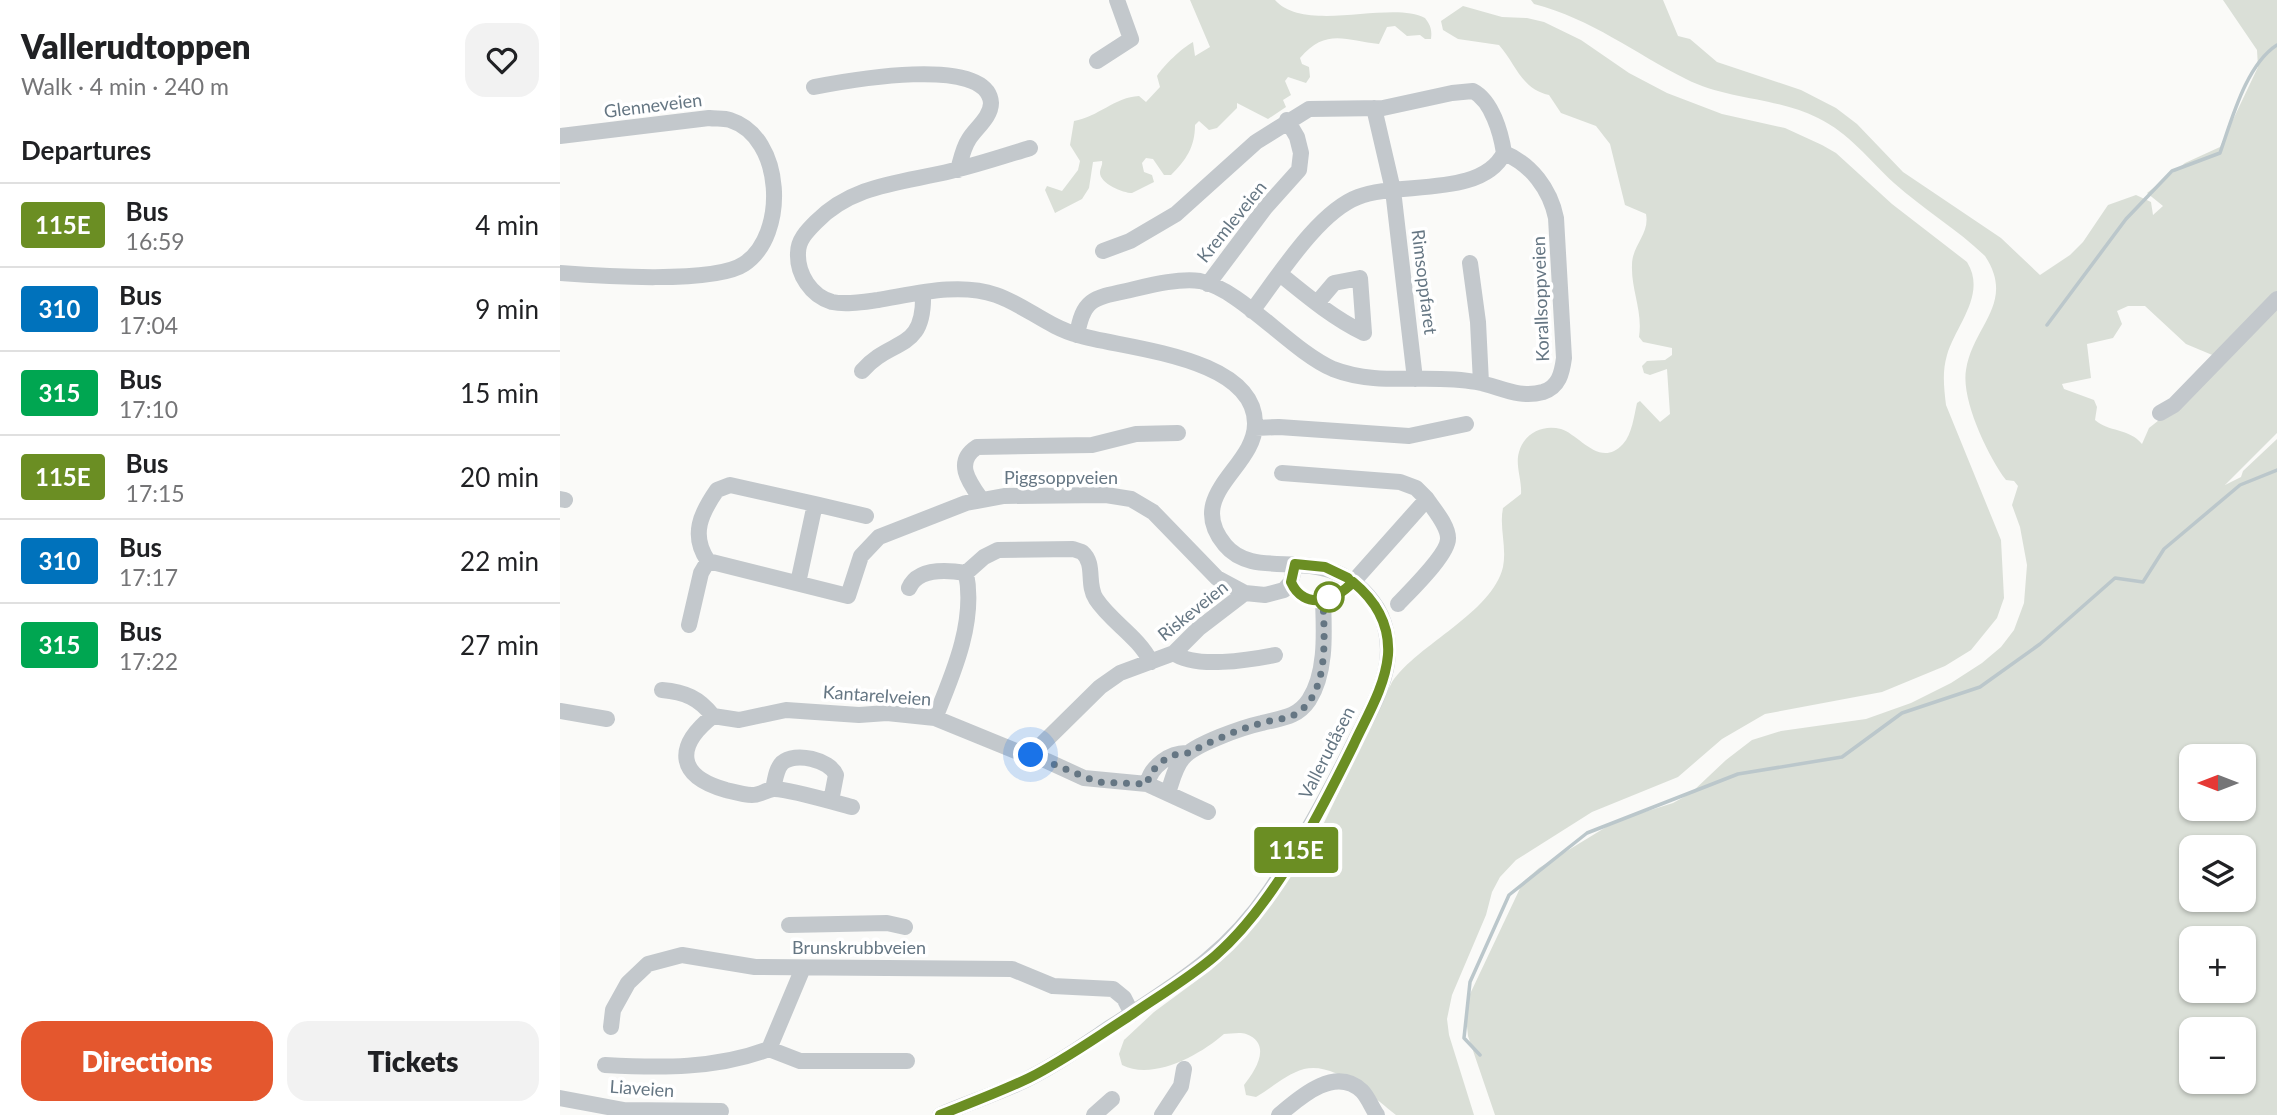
<!DOCTYPE html>
<html lang="en">
<head>
<meta charset="utf-8">
<style>
	:root { --surface:#fff; --page:#f2f2f2; --text:#202124; --muted:#757577; --line:#e0e0e0; --accent:#e4572e }
	body { margin:0; font-family:Lato,sans-serif; background:var(--page); color:var(--text); height:100vh; display:flex; flex-direction:column; font-size:26px; white-space:nowrap }
	* { box-sizing:border-box; margin:0 }
	p { font-size:23px; color:var(--muted) }
	.icon { flex:none; width:38px; height:38px; fill:none; stroke:currentColor; stroke-width:2; stroke-linecap:round; stroke-linejoin:round }
	.map { position:relative; flex:1; overflow:hidden }
	.panel { display:flex; flex-direction:column; background:var(--surface); width:560px }
	.panel>* { flex:none }
	.badge { padding:0 14px; border-radius:5px; font-size:24px; line-height:46px }
	.needle { width:46px; rotate:270deg }
	.fabs { position:absolute; left:1619px; top:744px; display:grid; gap:14px }
	.fabs a { display:grid; place-items:center; width:77px; height:77px; border-radius:14px; background:var(--surface); box-shadow:0 2px 5px #0004; font-size:35px }
	.you { position:absolute; width:35px; height:35px; margin:-18px; border:5px solid #fff; border-radius:50%; background:#1a73e8; box-shadow:0 0 0 10px #1a73e833 }
	.map>.badge { position:absolute; translate:-50% -50%; box-shadow:0 0 0 4px #fff }
	h2 { padding:0 21px; font-size:26px; line-height:63px }
	.round { display:grid; place-items:center; flex:none; width:74px; height:74px; border-radius:21px; background:var(--page) }
	.headline { display:flex; align-items:center; justify-content:space-between; height:119px; padding:0 21px }
	h1 { font-size:33px; font-weight:800; line-height:52px }
	.cta { display:flex; gap:14px; margin-top:auto; padding:14px 21px }
	.cta a { flex:1; height:80px; border-radius:21px; background:var(--accent); color:#fff; font-size:28px; font-weight:800; line-height:80px; text-align:center }
	.cta a+a { background:var(--page); color:var(--text) }
	ul { padding:0; list-style:none }
	li { display:flex; align-items:center; gap:21px; height:84px; padding:0 21px; border-top:2px solid var(--line) }
	li div { flex:1 }
	li b { display:block; font-size:26px }
	li em { font-style:normal }
	li .badge { min-width:77px; font-weight:700; text-align:center }
	main { display:flex; flex:1; min-height:0 }
	.map>svg:first-child { display:block }
	.green { fill:#dadfd7; fill-rule:evenodd }
	.lines { fill:none; stroke-linecap:round; stroke-linejoin:round }
	.stream { stroke:#bbc7cb; stroke-width:3.5 }
	.minor { stroke:#c3c8cc; stroke-width:16 }
	.line-casing { stroke:#fff; stroke-width:16 }
	.line { stroke:#6b8e23; stroke-width:10 }
	.walk { stroke:#657683; stroke-width:7; stroke-dasharray:0 12.6 }
	.stop-dot { fill:#fff; stroke:#6b8e23; stroke-width:3.5 }
	.labels { text-anchor:middle; stroke-width:7; stroke-linejoin:round; paint-order:stroke }
	.street-label { font-size:18px; fill:#657683; stroke:#fff }
</style>
</head>
<body>
<main>
<section class="panel">
<div class="headline"><div><h1>Vallerudtoppen</h1><p>Walk · 4 min · 240 m</p></div><a class="round"><svg class="icon" aria-label="heart" viewBox="0 0 24 24"><path d="M12 20l-8-8c-3-5 5-10 8-4 3-6 11-1 8 4z"/></svg></a></div>
<h2>Departures</h2>
<ul>
<li><span class="badge" style="background:#6b8e23;color:#fff">115E</span><div><b>Bus</b><p>16:59</p></div><em>4 min</em></li>
<li><span class="badge" style="background:#0072bc;color:#fff">310</span><div><b>Bus</b><p>17:04</p></div><em>9 min</em></li>
<li><span class="badge" style="background:#00a651;color:#fff">315</span><div><b>Bus</b><p>17:10</p></div><em>15 min</em></li>
<li><span class="badge" style="background:#6b8e23;color:#fff">115E</span><div><b>Bus</b><p>17:15</p></div><em>20 min</em></li>
<li><span class="badge" style="background:#0072bc;color:#fff">310</span><div><b>Bus</b><p>17:17</p></div><em>22 min</em></li>
<li><span class="badge" style="background:#00a651;color:#fff">315</span><div><b>Bus</b><p>17:22</p></div><em>27 min</em></li>
</ul>
<div class="cta"><a>Directions</a><a>Tickets</a></div>
</section>
<div class="map">
<svg width="1717" height="1115" viewBox="0 0 1717 1115">
	<rect width="100%" height="100%" fill="#fafaf8"/>
	<!-- green -->
	<path class="green" d="M 630,0 L 715,0 C 745,34 831,0 865,18 C 871,26 872,30 871,39 L 865,39 L 860,35 L 847,36 L 835,26 L 827,27 L 819,44 C 787,41 766,27 740,58 L 742,64 L 749,67 L 750,77 L 746,83 L 728,77 L 725,81 L 731,95 L 723,100 L 726,107 L 708,119 L 677,103 L 677,108 L 657,128 L 649,130 L 639,121 L 635,125 C 635,147 626,160 611,175 L 604,175 L 593,159 L 586,158 L 582,163 L 584,172 L 592,175 L 594,182 L 572,193 C 563,193 539,183 540,172 C 540,168 543,165 542,161 L 533,162 L 529,188 L 522,199 L 495,213 L 485,190 L 487,186 L 502,191 L 518,170 L 520,161 L 510,145 L 514,121 C 538,117 555,97 579,96 L 586,102 L 600,87 L 597,76 C 604,65 622,48 633,42 L 635,56 L 650,47 Z
		M 971,0 L 1103,0 L 1118,36 L 1130,39 L 1157,62 L 1241,90 L 1276,108 L 1297,124 L 1343,172 L 1441,238 L 1480,275 L 1510,255 L 1523,242 L 1548,205 L 1576,195 L 1591,202 L 1593,215 L 1603,206 L 1587,193 L 1625,163 L 1660,147 L 1698,67 L 1697,50 L 1663,0 L 1717,0 L 1717,433 L 1665,485 L 1681,477 L 1683,471 L 1717,439 L 1717,1115 L 935,1115 L 908,1036 L 906,1017 L 910,994 L 963,882 L 979,868 L 1056,821 L 1113,803 L 1131,793 L 1166,760 L 1192,740 L 1221,731 L 1306,719 L 1351,703 L 1391,683 L 1422,663 L 1441,647 L 1454,630 L 1464,603 L 1467,565 L 1460,527 L 1452,505 L 1458,486 L 1454,481 L 1446,480 C 1428,456 1401,400 1406,370 C 1413,325 1456,303 1425,256 C 1397,229 1363,209 1334,183 C 1309,160 1289,133 1258,118 C 1216,97 1167,100 1126,79 C 1074,53 1032,19 974,4 ZM 1568,306 L 1585,306 L 1626,344 L 1657,357 L 1618,405 L 1589,428 L 1582,444 C 1569,428 1548,432 1535,420 L 1537,407 L 1534,400 L 1504,389 L 1502,384 L 1531,378 L 1527,344 L 1553,338 L 1562,324 L 1557,311 ZM 1631,756 L 1684,756 L 1684,808 L 1631,808 ZM 1631,847 L 1684,847 L 1684,900 L 1631,900 ZM 1631,938 L 1684,938 L 1684,990 L 1631,990 ZM 1631,1029 L 1684,1029 L 1684,1082 L 1631,1082 Z
		M 903,6 L 942,17 L 967,18 L 984,22 L 1021,40 L 1069,73 L 1107,93 L 1162,114 L 1225,128 L 1262,145 L 1276,153 L 1332,204 L 1407,262 C 1427,294 1396,325 1387,355 C 1382,372 1384,388 1386,405 L 1441,540 L 1444,598 L 1437,618 L 1411,650 L 1385,666 L 1322,692 L 1205,714 L 1162,739 L 1118,777 L 1032,812 L 956,860 L 940,877 L 932,892 L 926,915 L 892,995 L 887,1019 L 889,1035 L 914,1115 L 836,1115 C 815,1098 775,1061 744,1069 C 726,1074 712,1088 696,1097 L 686,1095 L 684,1085 C 695,1071 713,1044 686,1034 C 680,1032 670,1034 664,1034 C 640,1055 593,1081 562,1065 L 559,1054 L 564,1040 L 594,1012 L 651,970 L 680,941 L 704,911 L 761,829 L 832,682 C 858,644 932,613 943,567 C 947,547 939,527 943,508 L 961,494 C 962,480 955,465 959,452 C 964,433 983,424 1001,429 C 1020,435 1040,469 1063,444 C 1072,434 1074,416 1077,403 L 1080,401 L 1100,422 L 1110,414 L 1107,369 L 1090,375 L 1084,373 L 1082,366 L 1087,361 L 1105,360 L 1112,355 L 1112,348 L 1083,342 L 1079,337 C 1083,311 1071,290 1072,265 C 1072,245 1090,234 1086,214 L 1065,205 L 1050,144 L 1036,126 L 1001,113 L 989,95 C 961,89 956,64 939,45 L 898,39 L 883,30 L 881,21 Z"/>
	<g class="lines">
		<!-- stream -->
		<path class="stream" d="M 1487,325 L 1566,219 L 1612,171 L 1660,153 C 1672,119 1686,65 1717,45
			M 920,1055 L 904,1038 L 910,982 L 949,895 L 1027,833 L 1178,774 L 1282,757 L 1342,713 L 1420,687 L 1480,644 L 1555,578 L 1583,582 L 1604,549 L 1680,485 L 1717,470"/>
		<!-- minor -->
		<path class="minor" d="M 537,61 L 571,39 L 557,0
			M 254,87 C 285,81 428,54 431,103 C 431,117 416,128 409,139 C 403,148 401,159 398,170
			M 814,108 L 833,190 L 855,379
			M 0,136 L 149,118 C 156,119 164,118 170,120 C 224,137 228,235 184,264 C 155,284 38,276 0,273
			M 543,251 L 570,241 L 616,214 L 696,142 L 749,109 L 823,108 L 892,93 L 913,91 C 932,101 941,133 944,153
			M 910,263 L 918,322 L 921,383
			M 720,274 C 747,296 773,318 804,333 L 800,278 L 774,283 L 757,303
			M 648,284 L 705,208 L 739,170 L 741,153 L 737,137 L 727,120
			M 692,311 C 718,277 758,212 798,197 C 838,181 922,198 944,153
			M 517,335 C 523,300 532,298 566,291 C 588,286 617,278 640,281 C 681,289 731,351 773,369 C 819,387 868,373 916,382 C 939,386 958,399 983,392 C 999,387 1002,373 1004,358 L 996,218 C 990,189 971,164 944,153
			M 302,371 C 331,337 365,353 363,293
			M 1600,413 L 1614,405 L 1717,299
			M 695,428 L 719,427 L 849,436 L 906,424
			M 722,473 L 840,482 L 856,488 L 867,499 L 793,582
			M 0,499 L 5,500
			M 421,499 C 409,482 394,462 417,447 L 532,445 L 576,434 L 618,433
			M 255,504 L 306,516
			M 406,573 L 424,557 L 438,550 L 513,549 L 522,552 C 536,564 526,584 536,599 C 551,622 578,636 591,662
			M 238,583 L 255,504 L 170,485 L 157,490 C 141,513 130,535 148,561 L 288,596 L 301,556 L 319,537 L 406,503 L 444,496 L 546,495 L 571,499 L 593,512 L 657,578 L 685,593 L 705,595 L 724,590 L 731,582 L 735,564
			M 349,588 C 358,567 388,570 406,573 C 416,622 393,674 375,718
			M 838,604 C 849,592 889,554 888,538 C 888,525 874,510 867,499
			M 129,625 L 141,573 L 148,561
			M 614,653 C 634,669 690,660 715,655
			M 102,690 C 125,692 139,698 153,716 L 179,720 L 226,710 L 299,715 L 327,713 L 375,718 L 456,751 L 487,761 L 524,778 L 587,784 L 648,812
			M 0,711 L 47,719
			M 153,716 C 115,746 116,776 166,790 C 174,792 184,795 192,795 C 200,795 206,790 213,789 C 225,788 277,803 292,807
			M 471,755 L 540,687 L 560,673 L 614,653 L 638,629 L 685,593
			M 587,784 C 591,766 610,752 628,753
			M 213,789 C 215,781 216,769 222,763 C 235,751 270,760 276,775 L 271,801
			M 608,793 C 612,781 615,767 623,758 C 634,744 684,727 702,723 C 721,718 737,718 749,700 C 767,672 764,631 763,600
			M 229,925 L 327,923 L 345,927
			M 51,1027 L 53,1010 L 68,983 L 88,964 L 122,955 L 195,967 L 452,969 L 493,986 L 553,989 L 564,998 L 572,1014
			M 209,1049 L 240,1061 L 347,1061
			M 45,1065 C 100,1068 157,1069 209,1049 L 243,968
			M 0,1098 L 64,1110 L 161,1111
			M 380,1115 C 406,1104 432,1095 457,1084 C 490,1069 521,1047 551,1027 C 615,985 666,956 710,891 C 743,842 770,792 796,739 C 808,715 823,690 827,663 C 830,642 826,619 813,602 C 766,538 698,585 665,545 C 623,494 696,468 695,423 C 694,356 565,349 518,335 C 488,327 465,305 436,295 C 399,282 355,294 318,300 C 303,302 286,305 272,302 C 251,296 237,274 238,253 C 238,240 247,231 256,222 C 293,184 342,183 391,171 C 417,165 444,156 470,148
			M 534,1115 L 552,1099
			M 602,1115 L 621,1086 L 624,1069
			M 719,1115 C 739,1098 775,1065 802,1091 C 808,1097 812,1108 817,1115"/>
	</g>
	<g class="lines">
		<!-- line casing -->
		<g class="line-casing">
			<path id="line" d="M 380,1115 C 410,1103 440,1092 469,1078 C 503,1061 535,1038 568,1017 C 597,997 628,979 655,956 C 714,905 760,813 794,744 C 807,716 825,687 828,655 C 830,625 816,601 793,582 C 775,601 744,611 731,582 L 735,564 L 765,567 L 788,578"/>
		</g>
		<!-- line -->
		<use href="#line" class="line"/>
		<!-- walk -->
		<path class="walk" d="M 471,755 L 537,782 L 587,784 C 591,766 610,752 628,753 C 650,742 674,731 698,724 C 711,719 726,721 739,712 C 770,689 764,633 763,600 L 769,597"/>
	</g>
	<!-- markers -->
	<circle class="stop-dot" cx="769" cy="597" r="14"/>
	<g class="labels">
		<!-- street labels -->
		<g class="street-label">
			<text transform="translate(93 106) rotate(-7)" y="6">Glenneveien</text>
			<text transform="translate(672 222) rotate(-51)" y="6">Kremleveien</text>
			<text transform="translate(864 282) rotate(83)" y="6">Rimsoppfaret</text>
			<text transform="translate(981 299) rotate(-92)" y="6">Korallsoppveien</text>
			<text x="501" y="484">Piggsoppveien</text>
			<text transform="translate(633 611) rotate(-39)" y="6">Riskeveien</text>
			<text transform="translate(317 696) rotate(4)" y="6">Kantarelveien</text>
			<text transform="translate(767 753) rotate(-63)" y="6">Vallerudåsen</text>
			<text x="299" y="954">Brunskrubbveien</text>
			<text transform="translate(82 1089) rotate(4)" y="6">Liaveien</text>
		</g>
	</g>
</svg>
<div class="fabs">
<a><svg class="needle" viewBox="-14 -14 28 28"><path d="M0-13l5 13h-10z" fill="#e53935"/><path d="M0 13l5-13h-10z" fill="#757577"/></svg></a>
<a><svg class="icon" aria-label="layers" viewBox="0 0 24 24"><path d="M12 4l9 5-9 5-9-5zM3 14l9 5 9-5"/></svg></a>
<a>+</a>
<a>−</a>
</div>
<div class="you" style="left:471px;top:755px"></div>
<b class="badge" style="left:736px;top:850px;background:#6b8e23;color:#fff">115E</b>
</div>
</main>
</body>
</html>
